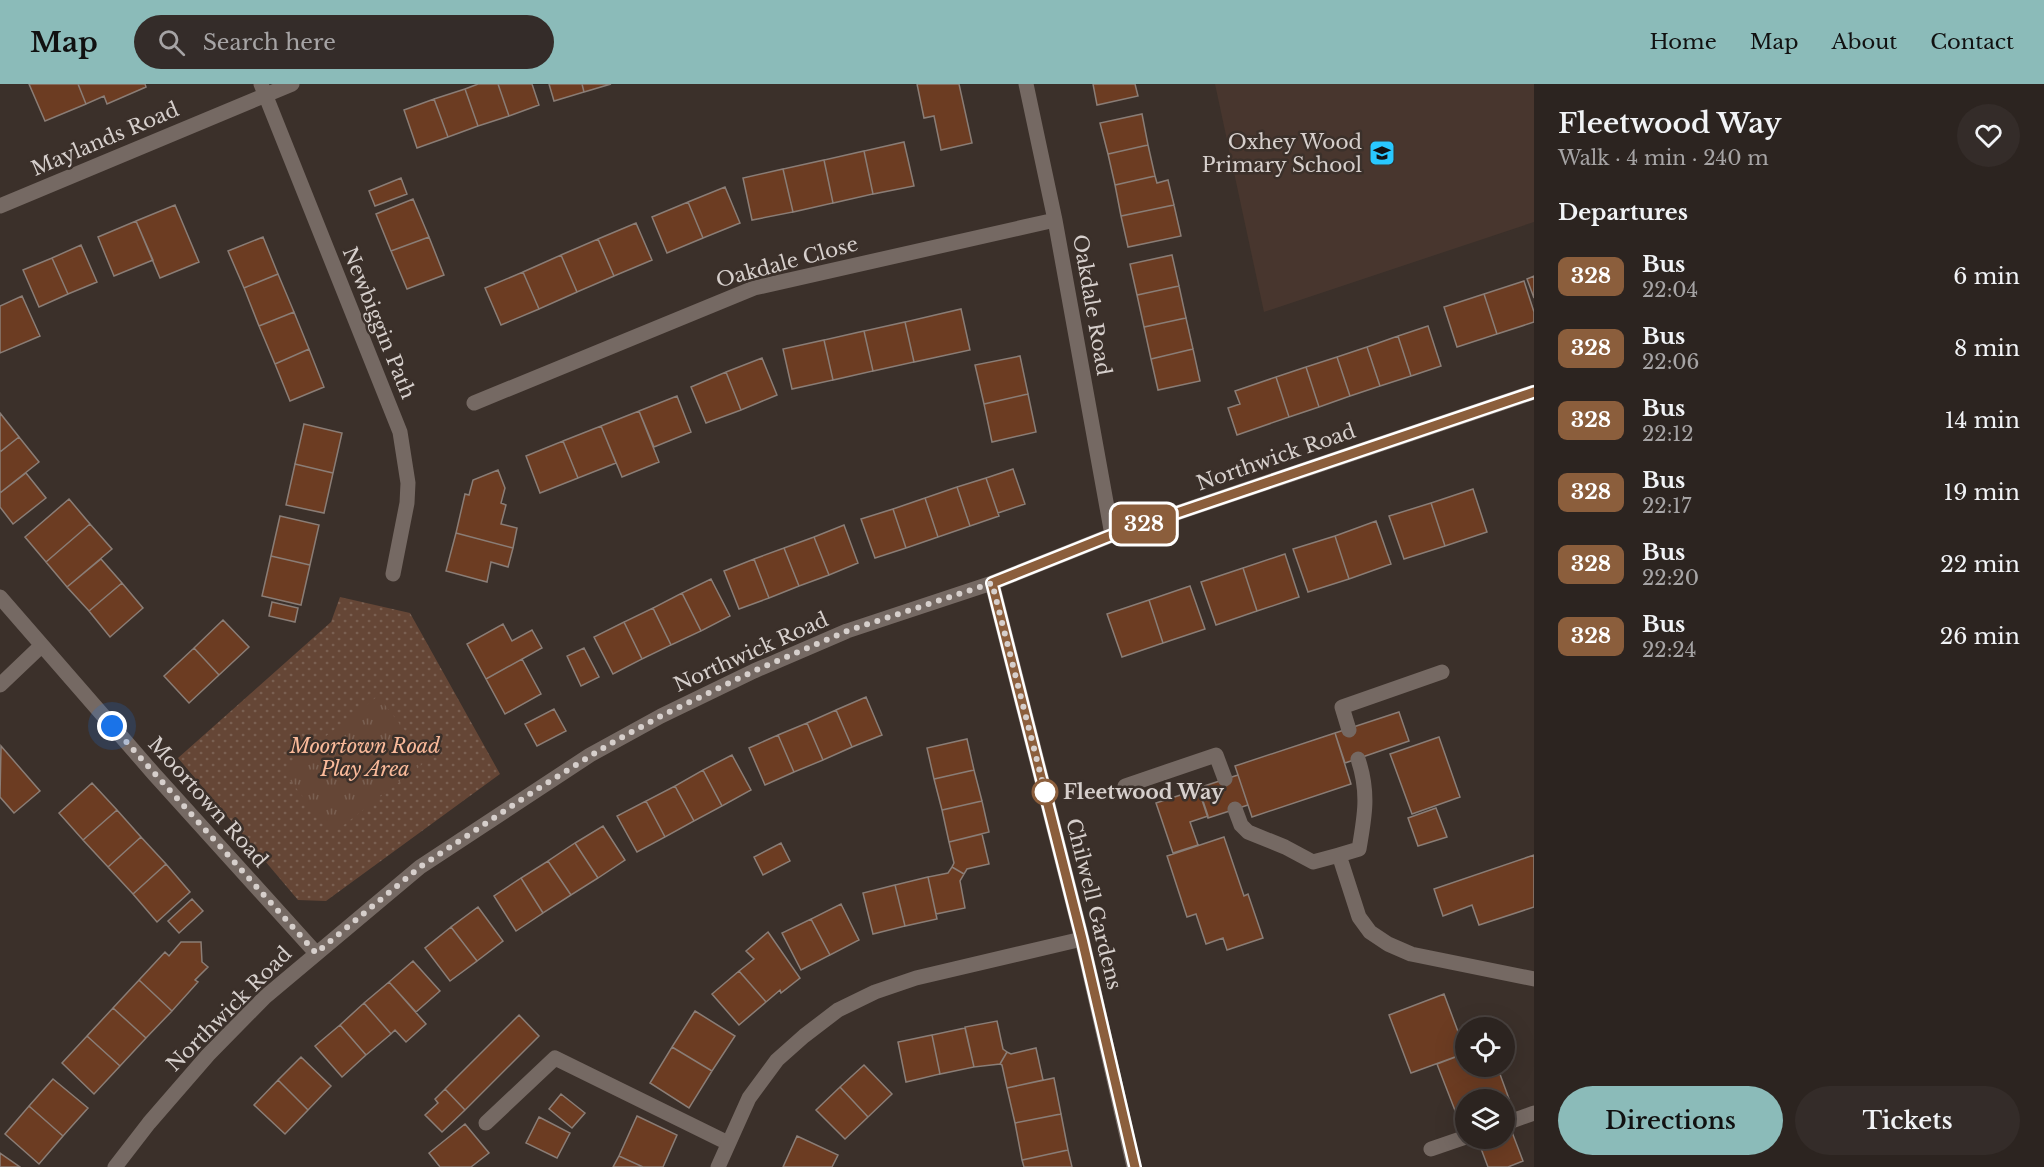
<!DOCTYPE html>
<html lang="en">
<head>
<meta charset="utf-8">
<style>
	:root { --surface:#2c2420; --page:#342c29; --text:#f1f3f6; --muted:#a6a4a5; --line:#48413e; --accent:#8bbbb9 }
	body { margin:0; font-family:"Libre Baskerville",serif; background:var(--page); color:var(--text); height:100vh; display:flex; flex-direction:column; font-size:22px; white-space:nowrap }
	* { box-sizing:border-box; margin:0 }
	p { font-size:20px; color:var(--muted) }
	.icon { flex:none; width:33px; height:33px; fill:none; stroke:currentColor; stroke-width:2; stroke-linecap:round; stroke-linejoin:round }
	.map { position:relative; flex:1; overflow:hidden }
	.drawer { display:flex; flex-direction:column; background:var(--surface); width:510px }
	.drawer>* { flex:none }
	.badge { padding:0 12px; border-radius:9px; font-size:21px; line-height:39px }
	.tools { position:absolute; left:1455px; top:933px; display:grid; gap:12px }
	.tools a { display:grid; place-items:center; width:60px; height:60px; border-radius:50%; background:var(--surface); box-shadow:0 6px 24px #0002,0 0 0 2px var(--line); font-size:30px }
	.you { position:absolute; width:30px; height:30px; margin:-15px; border:4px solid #fff; border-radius:50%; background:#1a73e8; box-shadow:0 0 0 9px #1a73e833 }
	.map>.badge { position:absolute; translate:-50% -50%; box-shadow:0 0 0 3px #fff }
	h2 { padding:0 24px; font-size:22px; line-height:54px }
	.round { display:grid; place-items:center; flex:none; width:63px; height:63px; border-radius:32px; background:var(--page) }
	.overview { display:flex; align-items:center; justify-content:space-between; height:102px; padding:0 24px }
	h1 { font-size:28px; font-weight:600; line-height:45px }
	.cta { display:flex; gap:12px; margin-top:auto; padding:12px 24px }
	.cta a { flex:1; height:69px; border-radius:36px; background:var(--accent); color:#111; font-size:24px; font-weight:600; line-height:69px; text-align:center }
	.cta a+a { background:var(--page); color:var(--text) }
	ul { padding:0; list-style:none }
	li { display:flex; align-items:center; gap:18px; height:72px; padding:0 24px }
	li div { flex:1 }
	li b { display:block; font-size:22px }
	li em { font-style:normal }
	li .badge { min-width:66px; font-weight:700; text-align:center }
	header { display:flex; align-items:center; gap:36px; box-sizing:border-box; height:84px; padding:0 30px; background:var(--accent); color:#111 }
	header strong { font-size:28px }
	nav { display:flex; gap:33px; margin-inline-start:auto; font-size:21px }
	.search { width:420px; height:54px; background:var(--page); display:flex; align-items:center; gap:15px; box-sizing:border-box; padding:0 21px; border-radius:33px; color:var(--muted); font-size:22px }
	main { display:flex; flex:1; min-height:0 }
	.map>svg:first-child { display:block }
	.built { fill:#48362e }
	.grass { fill:url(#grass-dots) }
	.park { fill:url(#park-tufts) }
	.building { fill:#6c3c22; stroke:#8a7d76; stroke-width:1.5 }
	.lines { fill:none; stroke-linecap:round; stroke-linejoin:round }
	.lane { stroke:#756963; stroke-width:15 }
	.street { stroke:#756963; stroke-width:15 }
	.line-casing { stroke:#fff; stroke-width:14 }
	.line { stroke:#8b5e3c; stroke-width:9 }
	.walk { stroke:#d6cfcc; stroke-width:6; stroke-dasharray:0 10.8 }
	.stop-dot { fill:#fff; stroke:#8b5e3c; stroke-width:3 }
	.labels { text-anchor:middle; stroke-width:5; stroke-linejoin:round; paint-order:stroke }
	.street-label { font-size:20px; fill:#d6cfcc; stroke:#3b302a }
	.poi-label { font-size:20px; fill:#d6cfcc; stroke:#3b302a; text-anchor:end }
	.park-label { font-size:20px; font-style:italic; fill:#faba9a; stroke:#3b302a }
	.stop-label { font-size:20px; font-weight:bold; fill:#d6cfcc; stroke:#3b302a; text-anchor:start }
</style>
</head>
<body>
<header>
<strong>Map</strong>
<div class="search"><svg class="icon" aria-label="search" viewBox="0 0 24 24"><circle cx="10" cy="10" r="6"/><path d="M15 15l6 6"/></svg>Search here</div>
<nav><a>Home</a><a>Map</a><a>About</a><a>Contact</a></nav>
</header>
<main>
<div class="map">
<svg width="1534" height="1083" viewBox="0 0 1534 1083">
	<defs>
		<pattern id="grass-dots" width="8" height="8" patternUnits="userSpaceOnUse" patternTransform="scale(1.5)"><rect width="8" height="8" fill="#654636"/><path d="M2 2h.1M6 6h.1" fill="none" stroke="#7a6052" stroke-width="1.8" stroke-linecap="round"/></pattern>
		<pattern id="park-tufts" width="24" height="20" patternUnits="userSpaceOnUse" patternTransform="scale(1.5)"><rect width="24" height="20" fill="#654636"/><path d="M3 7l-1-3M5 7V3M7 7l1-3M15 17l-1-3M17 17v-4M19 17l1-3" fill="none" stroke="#7a6052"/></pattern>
	</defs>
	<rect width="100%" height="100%" fill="#3b302a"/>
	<!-- built -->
	<path class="built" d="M 1215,0 L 1534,0 L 1534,138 L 1264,228 Z"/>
	<!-- grass -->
	<path class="grass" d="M 340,513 L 410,529 L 500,690 L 326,817 L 298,816 L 178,674 L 331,538 Z"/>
	<!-- park -->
	<path class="park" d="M 378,612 L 428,676 L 332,750 L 282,686 Z"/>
	<!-- building -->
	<path class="building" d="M 29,0 L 78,0 L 86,20 L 45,37 Z
		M 78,0 L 145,0 L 146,3 L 107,20 L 104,12 L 86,20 Z
		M 478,0 L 498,0 L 509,32 L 478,42 L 465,5 Z
		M 498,0 L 532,0 L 539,21 L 509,32 Z
		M 549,0 L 582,0 L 584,8 L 554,17 Z
		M 582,0 L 611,0 L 584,8 Z
		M 917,0 L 959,0 L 972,59 L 941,66 L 934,32 L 924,34 Z
		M 1093,0 L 1135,0 L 1138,12 L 1097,21 Z
		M 465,5 L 478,42 L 448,53 L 434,15 Z
		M 434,15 L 448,53 L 417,64 L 404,26 Z
		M 1142,30 L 1148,61 L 1108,70 L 1100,39 Z
		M 904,58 L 914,102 L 873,110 L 864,67 Z
		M 1148,61 L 1155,92 L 1115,101 L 1108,70 Z
		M 864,67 L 873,110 L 833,119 L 824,76 Z
		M 824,76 L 833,119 L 793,128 L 783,85 Z
		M 783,85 L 793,128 L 752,136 L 743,94 Z
		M 1155,92 L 1157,99 L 1168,96 L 1174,121 L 1121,132 L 1115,101 Z
		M 401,94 L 407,110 L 375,122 L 369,107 Z
		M 725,103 L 740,139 L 703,154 L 688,118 Z
		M 413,115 L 429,153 L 391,167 L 376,130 Z
		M 688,118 L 703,154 L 667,169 L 652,133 Z
		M 175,121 L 199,178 L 160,194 L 136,137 Z
		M 1174,121 L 1181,152 L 1128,163 L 1121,132 Z
		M 136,137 L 153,176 L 114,192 L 98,153 Z
		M 636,139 L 652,176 L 614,192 L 598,155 Z
		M 263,153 L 278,190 L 244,204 L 228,167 Z
		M 429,153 L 444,191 L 407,205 L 391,167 Z
		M 598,155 L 614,192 L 577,208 L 561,171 Z
		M 81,161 L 97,198 L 68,210 L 52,174 Z
		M 561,171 L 577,208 L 539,225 L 523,188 Z
		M 1172,171 L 1179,202 L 1137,211 L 1130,180 Z
		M 52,174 L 68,210 L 39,223 L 23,186 Z
		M 523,188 L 539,225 L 501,241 L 485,204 Z
		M 278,190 L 294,228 L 259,242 L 244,204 Z
		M 1534,192 L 1534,214 L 1527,195 Z
		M 1524,197 L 1534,228 L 1534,238 L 1497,250 L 1484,210 Z
		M 1179,202 L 1186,234 L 1144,243 L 1137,211 Z
		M 1484,210 L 1497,250 L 1457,263 L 1444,223 Z
		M 22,212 L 40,252 L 0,269 L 0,222 Z
		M 961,225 L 970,266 L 914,278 L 905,238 Z
		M 294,228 L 309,265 L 275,280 L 259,242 Z
		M 1186,234 L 1193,265 L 1151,275 L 1144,243 Z
		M 905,238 L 914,278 L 873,287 L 864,247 Z
		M 1428,242 L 1441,282 L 1411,292 L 1398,252 Z
		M 864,247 L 873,287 L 833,296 L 824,256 Z
		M 1398,252 L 1411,292 L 1380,302 L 1367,263 Z
		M 824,256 L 833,296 L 792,305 L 783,265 Z
		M 1367,263 L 1380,302 L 1350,312 L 1337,273 Z
		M 309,265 L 324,303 L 290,317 L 275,280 Z
		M 1193,265 L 1200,297 L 1158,306 L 1151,275 Z
		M 1020,272 L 1028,310 L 984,320 L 975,281 Z
		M 1337,273 L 1350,312 L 1319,323 L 1306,283 Z
		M 762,274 L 777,311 L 741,326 L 726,288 Z
		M 1306,283 L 1319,323 L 1289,333 L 1276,293 Z
		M 726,288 L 741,326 L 706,339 L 691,303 Z
		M 1276,293 L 1289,333 L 1237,351 L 1228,324 L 1240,320 L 1235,307 Z
		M 1028,310 L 1036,348 L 992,358 L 984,320 Z
		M 677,312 L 691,348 L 654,363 L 639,327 Z
		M 639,327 L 659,378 L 622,393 L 601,342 Z
		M 0,329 L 19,353 L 0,368 Z
		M 304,340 L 342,349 L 333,389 L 295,380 Z
		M 601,342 L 616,379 L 578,394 L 563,357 Z
		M 19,353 L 39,378 L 0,409 L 0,368 Z
		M 563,357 L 578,394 L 540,409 L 526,372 Z
		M 295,380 L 333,389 L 324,429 L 286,421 Z
		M 1013,385 L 1025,420 L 998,429 L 986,394 Z
		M 498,386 L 505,404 L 501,419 L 506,421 L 501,440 L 517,444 L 513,464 L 456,449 L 465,410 L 469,411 L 473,396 Z
		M 26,389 L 46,414 L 13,440 L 0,423 L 0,409 Z
		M 986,394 L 999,432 L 970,442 L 957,403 Z
		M 957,403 L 970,442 L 938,453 L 925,414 Z
		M 1473,405 L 1487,448 L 1445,462 L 1431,419 Z
		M 925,414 L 938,453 L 906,464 L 893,425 Z
		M 69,415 L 90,440 L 46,478 L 25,453 Z
		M 1431,419 L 1445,462 L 1404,475 L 1389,432 Z
		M 893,425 L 906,464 L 875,474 L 861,435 Z
		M 280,432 L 319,441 L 310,481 L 271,472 Z
		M 1376,437 L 1391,480 L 1349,495 L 1335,452 Z
		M 90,440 L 112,465 L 67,503 L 46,478 Z
		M 844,441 L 858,479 L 829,491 L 814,453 Z
		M 456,449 L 513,464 L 508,483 L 491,478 L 487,498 L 446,487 Z
		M 1335,452 L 1349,495 L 1308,508 L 1293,465 Z
		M 814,453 L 829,491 L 799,502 L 784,464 Z
		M 784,464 L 799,502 L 769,514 L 754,475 Z
		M 1285,470 L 1299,513 L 1257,527 L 1243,484 Z
		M 271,472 L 310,481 L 301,521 L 262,512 Z
		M 101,475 L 122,499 L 89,527 L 67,503 Z
		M 754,475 L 769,514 L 739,525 L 724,487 Z
		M 1243,484 L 1257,527 L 1216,541 L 1201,498 Z
		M 711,495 L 730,532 L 701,547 L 682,509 Z
		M 122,499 L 143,524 L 110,553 L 89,527 Z
		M 1190,502 L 1205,545 L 1163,559 L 1149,516 Z
		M 682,509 L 701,547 L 671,561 L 653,524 Z
		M 1149,516 L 1163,559 L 1122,573 L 1107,530 Z
		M 272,518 L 298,524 L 295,538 L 269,532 Z
		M 653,524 L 671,561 L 642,575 L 624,538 Z
		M 223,536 L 249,563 L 219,591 L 194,564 Z
		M 624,538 L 642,575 L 613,590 L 594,553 Z
		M 503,540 L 512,557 L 532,546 L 542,564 L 486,595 L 467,560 Z
		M 194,564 L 219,591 L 189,619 L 164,592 Z
		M 584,564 L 599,593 L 581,602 L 567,572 Z
		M 522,575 L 541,610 L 505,630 L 486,595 Z
		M 866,613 L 882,651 L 852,663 L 836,626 Z
		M 554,625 L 566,647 L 537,662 L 525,640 Z
		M 836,626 L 852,663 L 823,676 L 807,639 Z
		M 1399,628 L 1409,657 L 1345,679 L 1335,649 Z
		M 807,639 L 823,676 L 794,688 L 778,651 Z
		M 1335,649 L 1351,700 L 1252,733 L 1235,682 Z
		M 778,651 L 794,688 L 765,701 L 749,664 Z
		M 1439,653 L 1460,713 L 1412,730 L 1390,670 Z
		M 967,655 L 974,686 L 934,695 L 927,664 Z
		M 1,662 L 40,707 L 14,729 L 0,713 Z
		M 732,671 L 751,706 L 722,722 L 703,686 Z
		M 703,686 L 722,722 L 694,737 L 675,702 Z
		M 974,686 L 982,717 L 942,726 L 934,695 Z
		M 1238,691 L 1248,721 L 1208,734 L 1198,704 Z
		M 92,699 L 117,726 L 83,756 L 59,729 Z
		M 675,702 L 694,737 L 665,753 L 646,717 Z
		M 1199,705 L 1208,732 L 1190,738 L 1198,761 L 1173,769 L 1156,719 Z
		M 646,717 L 665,753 L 637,768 L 617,732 Z
		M 982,717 L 989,748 L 949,758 L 942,726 Z
		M 1436,724 L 1447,753 L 1418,762 L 1408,734 Z
		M 117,726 L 141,753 L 108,783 L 83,756 Z
		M 603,742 L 625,776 L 598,794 L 575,759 Z
		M 982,750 L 989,780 L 967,785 L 964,790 L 952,783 L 954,779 L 949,758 Z
		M 141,753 L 166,780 L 133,810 L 108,783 Z
		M 1224,753 L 1244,812 L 1248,810 L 1263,854 L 1227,866 L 1223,854 L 1206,860 L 1196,830 L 1187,833 L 1167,772 Z
		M 575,759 L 598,794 L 571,811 L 548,777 Z
		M 781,759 L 790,777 L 763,791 L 754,773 Z
		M 1534,771 L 1534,823 L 1479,841 L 1472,821 L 1443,832 L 1434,805 Z
		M 548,777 L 571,811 L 543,829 L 521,794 Z
		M 166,780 L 190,808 L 157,838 L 133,810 Z
		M 952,783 L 964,790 L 960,797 L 965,824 L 936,830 L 928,793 L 948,789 Z
		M 928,793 L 937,835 L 905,842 L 895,801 Z
		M 521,794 L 543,829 L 516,847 L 494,812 Z
		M 895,801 L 905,842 L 873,850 L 863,809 Z
		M 192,815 L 203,827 L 179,849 L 168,837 Z
		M 841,820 L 859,856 L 830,871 L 811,835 Z
		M 478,823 L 503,857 L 477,877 L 451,843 Z
		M 811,835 L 830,871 L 801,886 L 782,849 Z
		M 451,843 L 477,877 L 450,897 L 425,864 Z
		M 768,848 L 800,894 L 781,909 L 780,906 L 766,918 L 739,887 L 754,875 L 746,867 Z
		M 181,858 L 201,858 L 202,878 L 208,883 L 195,896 L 198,898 L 172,927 L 139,896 L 165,868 L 169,872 Z
		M 413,877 L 440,907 L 416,928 L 389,898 Z
		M 739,887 L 766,918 L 739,941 L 712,910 Z
		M 139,896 L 172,927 L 146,954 L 113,924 Z
		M 389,898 L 426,940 L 406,958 L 395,946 L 391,950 L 364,919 Z
		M 1444,910 L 1466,969 L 1411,989 L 1389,931 Z
		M 364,919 L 391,950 L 366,971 L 340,941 Z
		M 113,924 L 146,954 L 120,982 L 87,952 Z
		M 695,927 L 735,952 L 712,987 L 672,963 Z
		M 519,931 L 539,952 L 465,1026 L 445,1005 Z
		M 997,937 L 1003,965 L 1007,968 L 1000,980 L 974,983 L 965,943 Z
		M 340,941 L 366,971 L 342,993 L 315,962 Z
		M 965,944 L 974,983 L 940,990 L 932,951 Z
		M 932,951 L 940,990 L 906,998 L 898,958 Z
		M 87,952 L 120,982 L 94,1010 L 62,979 Z
		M 672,963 L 712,987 L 689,1024 L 650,999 Z
		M 1036,964 L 1043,996 L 1007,1004 L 1002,981 L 1000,980 L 1007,968 L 1011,970 Z
		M 1466,969 L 1466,982 L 1497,982 L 1512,1023 L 1504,1026 L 1504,1016 L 1466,1016 L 1466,1041 L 1461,1042 L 1437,980 Z
		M 301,973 L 331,1002 L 308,1026 L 278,996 Z
		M 864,981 L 892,1010 L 868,1033 L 840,1003 Z
		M 1054,994 L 1061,1030 L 1015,1039 L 1007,1004 Z
		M 53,995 L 88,1024 L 63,1052 L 29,1022 Z
		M 278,996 L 308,1026 L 285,1050 L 254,1021 Z
		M 840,1003 L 868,1033 L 845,1055 L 816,1026 Z
		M 445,1005 L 465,1026 L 442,1048 L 425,1031 L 438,1019 L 435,1015 Z
		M 561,1010 L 585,1029 L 572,1044 L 549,1025 Z
		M 29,1022 L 63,1052 L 39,1080 L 5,1050 Z
		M 1504,1027 L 1523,1077 L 1508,1083 L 1488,1083 L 1477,1054 L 1504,1054 Z
		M 1061,1030 L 1068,1066 L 1022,1076 L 1015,1039 Z
		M 637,1032 L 677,1051 L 663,1083 L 643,1083 L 619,1072 Z
		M 539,1033 L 570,1049 L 557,1074 L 526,1059 Z
		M 465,1040 L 489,1069 L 471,1083 L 440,1083 L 429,1069 Z
		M 797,1052 L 838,1071 L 832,1083 L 783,1083 Z
		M 1068,1066 L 1072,1083 L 1024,1083 L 1022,1076 Z
		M 0,1069 L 20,1083 L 0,1083 Z
		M 619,1072 L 643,1083 L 613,1083 Z"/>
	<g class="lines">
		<!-- lane -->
		<path class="lane" d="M 1349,646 L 1342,623 L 1442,588
			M 1125,702 L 1216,671 L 1225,695
			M 1235,725 L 1241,741 L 1248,748 L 1285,763 L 1313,778 L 1339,771 L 1359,833 L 1370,848 L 1388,860 L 1411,870 L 1534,895
			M 1339,771 L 1359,765 C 1365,731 1369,708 1358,675
			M 1509,1038 L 1534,1029
			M 486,1039 L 555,974 L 728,1059
			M 1431,1065 L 1466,1053"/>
		<!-- street -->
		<path class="street" d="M 261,0 L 400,348 L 408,399 L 407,419 L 393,490
			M 1026,0 L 1055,136 L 1112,451
			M 0,122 L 292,0
			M 474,319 L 754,204 L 1055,136
			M 992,499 L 1082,855 L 1134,1083
			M 0,513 L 154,690 L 316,869
			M 0,601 L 41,562
			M 115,1083 L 149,1039 L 208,971 L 265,913 L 420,783 L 590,671 L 661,632 L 754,587 L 847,547 L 992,499 L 1112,451 L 1534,308
			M 718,1083 L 749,1014 L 777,976 L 804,952 L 838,926 L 875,908 L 916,894 L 1082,855"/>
	</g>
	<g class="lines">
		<!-- line casing -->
		<g class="line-casing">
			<path id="line" d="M 1135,1083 L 1082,855 L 992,499 L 1112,451 L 1534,308"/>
		</g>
		<!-- line -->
		<use href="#line" class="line"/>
		<!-- walk -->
		<path class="walk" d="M 112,642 L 316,869 L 420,783 L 539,704 L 608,661 L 661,632 L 754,587 L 847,547 L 992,499 L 1045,708"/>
	</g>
	<!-- icons -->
	<defs>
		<g id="school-square" transform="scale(1.35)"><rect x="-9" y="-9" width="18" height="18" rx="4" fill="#29c8ff" stroke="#3b302a"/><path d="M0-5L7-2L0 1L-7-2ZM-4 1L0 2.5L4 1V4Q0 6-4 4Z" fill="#111"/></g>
	</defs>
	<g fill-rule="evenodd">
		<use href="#school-square" x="1382" y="69"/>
	</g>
	<!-- markers -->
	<circle class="stop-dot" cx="1045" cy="708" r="12"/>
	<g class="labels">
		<!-- street labels -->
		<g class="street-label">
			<text transform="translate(105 55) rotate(-23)" y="7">Maylands Road</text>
			<text transform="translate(787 178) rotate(-15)" y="7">Oakdale Close</text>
			<text transform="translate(1092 221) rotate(80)" y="7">Oakdale Road</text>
			<text transform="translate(379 239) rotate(68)" y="7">Newbiggin Path</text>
			<text transform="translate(1276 373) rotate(-19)" y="7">Northwick Road</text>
			<text transform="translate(751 568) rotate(-24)" y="7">Northwick Road</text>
			<text transform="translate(208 718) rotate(48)" y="7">Moortown Road</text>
			<text transform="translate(1094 820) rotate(76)" y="7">Chilwell Gardens</text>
			<text transform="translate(229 925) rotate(-45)" y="7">Northwick Road</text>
		</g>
		<!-- poi labels -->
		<g class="poi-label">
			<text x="1362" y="65">Oxhey Wood<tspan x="1362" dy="23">Primary School</tspan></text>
		</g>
		<!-- park labels -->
		<g class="park-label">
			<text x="365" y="669">Moortown Road<tspan x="365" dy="23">Play Area</tspan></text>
		</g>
		<!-- stop labels -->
		<g class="stop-label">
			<text x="1063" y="715">Fleetwood Way</text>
		</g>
	</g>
</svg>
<div class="tools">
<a><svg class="icon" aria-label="locate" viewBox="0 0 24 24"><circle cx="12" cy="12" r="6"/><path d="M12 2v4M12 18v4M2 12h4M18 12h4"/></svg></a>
<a><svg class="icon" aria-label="layers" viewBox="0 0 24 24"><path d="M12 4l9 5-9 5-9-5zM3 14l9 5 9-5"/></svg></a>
</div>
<div class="you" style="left:112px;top:642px"></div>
<b class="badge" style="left:1144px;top:440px;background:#8b5e3c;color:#fff">328</b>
</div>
<section class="drawer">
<div class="overview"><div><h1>Fleetwood Way</h1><p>Walk · 4 min · 240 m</p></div><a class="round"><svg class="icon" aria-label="heart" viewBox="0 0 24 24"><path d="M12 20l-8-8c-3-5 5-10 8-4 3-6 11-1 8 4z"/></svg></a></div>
<h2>Departures</h2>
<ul>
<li><span class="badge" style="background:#8b5e3c;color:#fff">328</span><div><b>Bus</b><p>22:04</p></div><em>6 min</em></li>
<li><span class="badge" style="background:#8b5e3c;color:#fff">328</span><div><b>Bus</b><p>22:06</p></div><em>8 min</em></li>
<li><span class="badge" style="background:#8b5e3c;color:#fff">328</span><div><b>Bus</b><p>22:12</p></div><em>14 min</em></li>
<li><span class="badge" style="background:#8b5e3c;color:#fff">328</span><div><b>Bus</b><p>22:17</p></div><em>19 min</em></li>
<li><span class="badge" style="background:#8b5e3c;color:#fff">328</span><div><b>Bus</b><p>22:20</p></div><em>22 min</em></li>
<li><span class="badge" style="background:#8b5e3c;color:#fff">328</span><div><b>Bus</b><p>22:24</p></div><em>26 min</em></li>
</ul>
<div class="cta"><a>Directions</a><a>Tickets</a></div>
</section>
</main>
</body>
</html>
